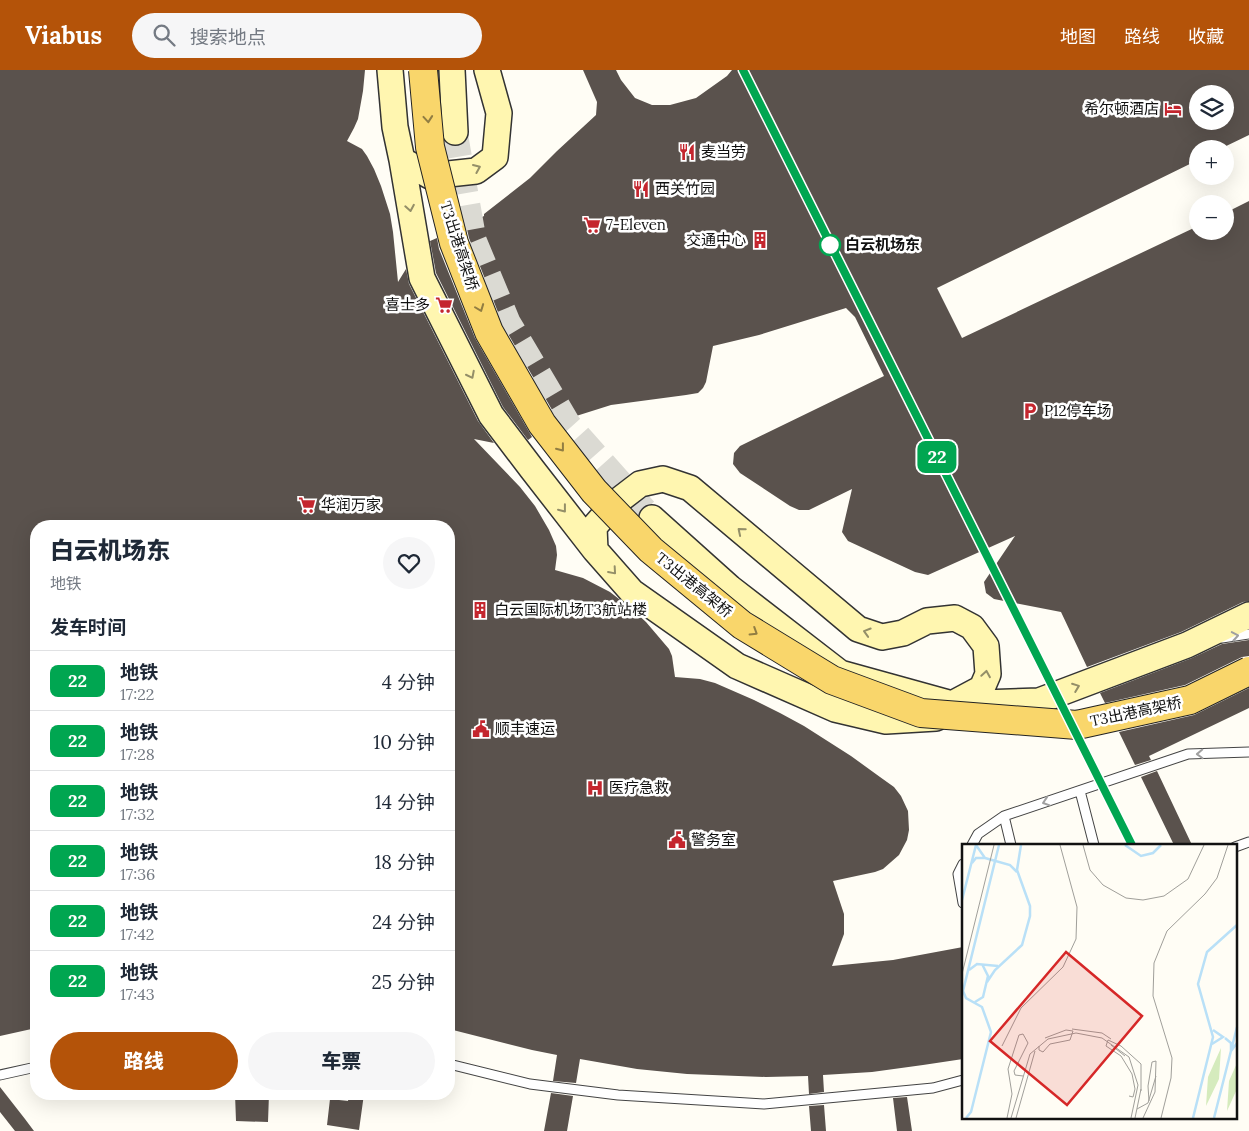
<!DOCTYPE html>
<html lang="zh">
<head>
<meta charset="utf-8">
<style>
	:root { --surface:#fff; --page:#f6f6f7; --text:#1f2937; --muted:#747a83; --line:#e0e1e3; --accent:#b45309 }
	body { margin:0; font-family:Lora,"Noto Sans SC",serif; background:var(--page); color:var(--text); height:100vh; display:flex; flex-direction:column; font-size:19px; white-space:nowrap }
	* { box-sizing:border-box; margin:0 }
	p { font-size:16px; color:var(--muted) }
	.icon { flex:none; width:28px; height:28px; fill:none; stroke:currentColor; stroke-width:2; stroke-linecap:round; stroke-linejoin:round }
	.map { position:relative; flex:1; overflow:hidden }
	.panel { position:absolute; left:30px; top:450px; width:425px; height:580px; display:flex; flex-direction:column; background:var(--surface); border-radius:20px; box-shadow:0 5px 20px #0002 }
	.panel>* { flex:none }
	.badge { padding:0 10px; border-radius:8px; font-size:18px; line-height:32px }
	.tools { position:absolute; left:1189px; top:15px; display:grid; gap:10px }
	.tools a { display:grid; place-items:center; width:45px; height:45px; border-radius:50%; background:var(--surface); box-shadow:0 5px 20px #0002; font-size:25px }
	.map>.badge { position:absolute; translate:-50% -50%; box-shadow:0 0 0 2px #fff }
	h2 { padding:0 20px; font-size:19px; line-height:45px }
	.round { display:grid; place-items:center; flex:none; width:52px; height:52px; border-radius:26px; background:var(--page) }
	.overview { display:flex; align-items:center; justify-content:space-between; height:85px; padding:0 20px }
	h1 { font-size:24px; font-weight:800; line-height:38px }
	.cta { display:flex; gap:10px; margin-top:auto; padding:10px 20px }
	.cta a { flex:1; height:58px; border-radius:30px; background:var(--accent); color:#fff; font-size:20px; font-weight:800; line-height:58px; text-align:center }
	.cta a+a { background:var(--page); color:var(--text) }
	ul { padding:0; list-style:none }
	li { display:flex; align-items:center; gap:15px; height:60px; padding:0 20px; border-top:1px solid var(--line) }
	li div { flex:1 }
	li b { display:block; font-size:19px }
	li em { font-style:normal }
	li .badge { min-width:55px; font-weight:700; text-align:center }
	header { display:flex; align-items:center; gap:30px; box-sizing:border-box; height:70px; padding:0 25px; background:var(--accent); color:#fff }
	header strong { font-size:24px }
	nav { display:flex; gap:28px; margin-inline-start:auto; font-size:18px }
	.search { width:350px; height:45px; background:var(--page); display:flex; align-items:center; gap:12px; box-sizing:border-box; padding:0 18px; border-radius:28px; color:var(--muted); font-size:19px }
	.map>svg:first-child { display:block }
	.building { fill:#5a524d; fill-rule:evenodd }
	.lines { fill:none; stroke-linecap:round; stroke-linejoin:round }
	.secondary-tunnel { stroke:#dbdad3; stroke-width:25; stroke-dasharray:25 12; stroke-linecap:butt }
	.service-casing { stroke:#444; stroke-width:11 }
	.secondary-casing { stroke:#333; stroke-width:28 }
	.service { stroke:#fff; stroke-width:9 }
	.secondary { stroke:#fff6b0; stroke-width:25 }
	.primary-bridge-casing { stroke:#222; stroke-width:30; stroke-linecap:butt }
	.primary-bridge { stroke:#f9d66b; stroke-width:28 }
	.oneway { stroke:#917d42 }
	.oneway2 { stroke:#948f68 }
	.oneway3 { stroke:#a0a0a0 }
	.line-casing { stroke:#fff; stroke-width:11 }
	.line { stroke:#00a651; stroke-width:8 }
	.stop-dot { fill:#fff; stroke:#00a651; stroke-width:2.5 }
	.labels { text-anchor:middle; stroke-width:5; stroke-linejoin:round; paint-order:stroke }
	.poi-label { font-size:15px; fill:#111; stroke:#fff; text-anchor:start }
	.stop-label { font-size:15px; font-weight:bold; fill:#111; stroke:#fff; text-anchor:start }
	.street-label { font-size:15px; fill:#111; stroke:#fff }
	.inset-river { fill:none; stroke:#b9e0f7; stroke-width:2.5 }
	.inset-road { fill:none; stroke:#a09f9a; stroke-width:1 }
	.view { fill:#d62828; fill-opacity:0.15; stroke:#d62828; stroke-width:2.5 }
	.inset-edge { fill:none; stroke:#111; stroke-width:2.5 }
</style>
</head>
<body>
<header>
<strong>Viabus</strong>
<div class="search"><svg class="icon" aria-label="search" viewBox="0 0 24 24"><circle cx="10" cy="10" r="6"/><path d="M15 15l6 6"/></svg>搜索地点</div>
<nav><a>地图</a><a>路线</a><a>收藏</a></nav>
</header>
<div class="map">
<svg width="1249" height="1061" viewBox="0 0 1249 1061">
	<rect width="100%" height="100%" fill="#fffdf5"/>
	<!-- building -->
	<path class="building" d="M 0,0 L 365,0 L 363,21 L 358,49 L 354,58 L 347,71 L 362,79 L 367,86 L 374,99 L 381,116 L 390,144 L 393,162 L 398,212 L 406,199 L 409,214 L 478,351 L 494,373 L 474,369 L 520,417 L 535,436 L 549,460 L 556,476 L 557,485 L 555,500 L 583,508 L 610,522 L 633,540 L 646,552 L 669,579 L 672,586 L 675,607 L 700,609 L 715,613 L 754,630 L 780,643 L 804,656 L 851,686 L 880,707 L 894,717 L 901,726 L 908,741 L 909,760 L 907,770 L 899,785 L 883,799 L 875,802 L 833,811 L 844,844 L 844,864 L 832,896 L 893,890 L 963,877 L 963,989 L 923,995 L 872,1002 L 823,1005 L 824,1022 L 809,1024 L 808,1006 L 766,1007 L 687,1004 L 637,999 L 580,989 L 576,1013 L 553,1011 L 557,985 L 532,980 L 449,959 L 449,456 L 36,456 L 36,958 L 0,966 Z
		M 583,0 L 616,0 L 621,10 L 635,28 L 652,35 L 670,35 L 696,28 L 727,6 L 732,0 L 1249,0 L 1249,65 L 1220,79 L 1198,79 L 1198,90 L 937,218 L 962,268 L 1198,156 L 1198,161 L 1225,161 L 1225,143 L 1249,131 L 1249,531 L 1243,532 L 1181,562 L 1087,597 L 1061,542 L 994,529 L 986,523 L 984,512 L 1015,466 L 928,505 L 915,502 L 848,471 L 842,462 L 852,419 L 809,440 L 799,440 L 790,436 L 740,403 L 733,394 L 734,383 L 740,376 L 884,306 L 855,247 L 846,238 L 759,265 L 713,276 L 706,312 L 703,318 L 698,323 L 686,325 L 611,335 L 573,347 L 561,353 L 555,345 L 503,255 L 469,168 L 466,155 L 484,146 L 484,144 L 530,108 L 557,81 L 596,45 L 597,32 ZM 1198,24 L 1225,24 L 1225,51 L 1198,51 Z
		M 437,168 L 439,179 L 475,268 L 532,367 L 528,370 L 503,337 L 436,203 L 430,171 Z
		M 1249,570 L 1249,586 L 1242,587 L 1185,615 L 1105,633 L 1100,623 L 1192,588 L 1222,574 Z
		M 1249,618 L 1249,638 L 1149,686 L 1151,690 L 1135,695 L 1119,662 L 1194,645 Z
		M 1157,701 L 1192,775 L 1174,775 L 1141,707 Z
		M 0,1017 L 25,1049 L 34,1061 L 15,1061 L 0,1042 Z
		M 551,1023 L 573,1026 L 567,1061 L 544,1061 Z
		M 235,1024 L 269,1024 L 268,1052 L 236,1051 Z
		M 349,1024 L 364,1024 L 359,1060 L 327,1055 L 330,1029 L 348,1031 Z
		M 907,1027 L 912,1061 L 897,1061 L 893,1028 Z
		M 824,1035 L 826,1061 L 811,1061 L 809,1036 Z"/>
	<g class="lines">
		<!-- secondary-tunnel -->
		<path class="secondary-tunnel" d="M 455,62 L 474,170 L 508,252 L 569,355 L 652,448"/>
		<!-- service casing -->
		<g class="service-casing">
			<path id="service" d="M 1222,568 L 1249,564
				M 1080,721 L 1094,775
				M 1004,746 L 1011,775
				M 972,775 L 978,764 L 1004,746 L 1188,684 L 1249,682
				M 1235,777 L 1249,772
				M 963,794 L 958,804 L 963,833
				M 449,994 L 530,1014 L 618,1025 L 764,1034 L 933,1018 L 963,1010
				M 0,1005 L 36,997"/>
		</g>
		<!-- secondary casing -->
		<g class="secondary-casing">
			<path id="secondary" d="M 390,0 L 395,57 L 402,90 L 430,106 L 476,101 L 495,87 L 499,43 L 487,0
				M 452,0 L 455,62
				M 402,90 L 422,208 L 491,345 L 532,399 L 595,480
				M 652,448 L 730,518 L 840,603 L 952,634 L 1039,631 L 1187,575 L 1249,545
				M 973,644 L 1021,632
				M 936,648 L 886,651 L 835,639 L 737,596 L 632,522 L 595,480 L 594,457 L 614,434 L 640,414 L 663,409 L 690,418 L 858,559 L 882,567 L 903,563 L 927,551 L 955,548 L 972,557 L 986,576 L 988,604 L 982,618 L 952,634"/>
		</g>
		<!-- service -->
		<use href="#service" class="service"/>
		<!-- secondary -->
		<use href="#secondary" class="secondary"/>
		<!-- primary-bridge casing -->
		<g class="primary-bridge-casing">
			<path id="primary-bridge" d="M 423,0 L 430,77 L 454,173 L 489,262 L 542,354 L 594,421 L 651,480 L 742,555 L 832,610 L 921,643 L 1077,655 L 1190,630 L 1249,601"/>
		</g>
		<!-- primary-bridge -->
		<use href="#primary-bridge" class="primary-bridge"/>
	</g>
	<!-- one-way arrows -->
	<defs><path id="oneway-chevron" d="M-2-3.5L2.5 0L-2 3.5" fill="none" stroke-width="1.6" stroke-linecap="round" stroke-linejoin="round" transform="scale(1.25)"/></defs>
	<g class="oneway">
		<use href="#oneway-chevron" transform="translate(428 49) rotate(85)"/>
		<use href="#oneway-chevron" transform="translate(480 238) rotate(69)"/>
		<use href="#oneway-chevron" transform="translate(561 378) rotate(52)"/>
		<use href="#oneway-chevron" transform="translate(754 562) rotate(32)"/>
	</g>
	<g class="oneway2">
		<use href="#oneway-chevron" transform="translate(477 98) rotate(-23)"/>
		<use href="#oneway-chevron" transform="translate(410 138) rotate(80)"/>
		<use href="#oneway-chevron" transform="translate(471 305) rotate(63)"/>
		<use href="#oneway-chevron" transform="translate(563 439) rotate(52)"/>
		<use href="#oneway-chevron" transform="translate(741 461) rotate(-140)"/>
		<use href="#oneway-chevron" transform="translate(613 501) rotate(49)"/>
		<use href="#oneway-chevron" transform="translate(867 562) rotate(-163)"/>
		<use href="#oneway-chevron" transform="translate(986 604) rotate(-81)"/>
		<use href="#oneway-chevron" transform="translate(1076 617) rotate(-21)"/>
	</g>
	<g class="oneway3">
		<use href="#oneway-chevron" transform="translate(1235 566) rotate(-10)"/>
		<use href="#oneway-chevron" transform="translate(1200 684) rotate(178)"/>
		<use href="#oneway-chevron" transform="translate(1046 732) rotate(162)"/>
	</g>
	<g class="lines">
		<!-- line casing -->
		<g class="line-casing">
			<path id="line" d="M 743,0 L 1132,775"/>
		</g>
		<!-- line -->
		<use href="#line" class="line"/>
	</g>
	<!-- icons -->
	<defs>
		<g id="hotel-bare" transform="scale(1.35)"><path d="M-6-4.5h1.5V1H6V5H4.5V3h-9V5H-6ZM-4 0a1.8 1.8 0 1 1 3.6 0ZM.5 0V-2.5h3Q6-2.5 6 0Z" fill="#c4262e" stroke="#fff" stroke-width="2.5" paint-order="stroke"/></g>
		<g id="restaurant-bare" transform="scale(1.35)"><path d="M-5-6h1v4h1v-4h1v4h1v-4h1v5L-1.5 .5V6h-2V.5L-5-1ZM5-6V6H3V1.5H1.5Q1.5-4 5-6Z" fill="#c4262e" stroke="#fff" stroke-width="2.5" paint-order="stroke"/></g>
		<g id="supermarket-bare" transform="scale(1.35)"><path d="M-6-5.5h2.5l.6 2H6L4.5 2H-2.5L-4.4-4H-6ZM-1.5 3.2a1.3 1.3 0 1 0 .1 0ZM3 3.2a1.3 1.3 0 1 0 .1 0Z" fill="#c4262e" stroke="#fff" stroke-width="2.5" paint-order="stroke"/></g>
		<g id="building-bare" transform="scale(1.35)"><path d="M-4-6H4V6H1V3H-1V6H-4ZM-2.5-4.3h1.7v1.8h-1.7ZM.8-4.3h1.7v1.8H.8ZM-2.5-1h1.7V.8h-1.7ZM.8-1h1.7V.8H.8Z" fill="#c4262e" stroke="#fff" stroke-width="2.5" paint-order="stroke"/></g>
		<g id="parking-bare" transform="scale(1.35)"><path d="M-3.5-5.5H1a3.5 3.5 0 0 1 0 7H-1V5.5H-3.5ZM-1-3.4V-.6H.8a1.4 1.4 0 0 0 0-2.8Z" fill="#c4262e" stroke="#fff" stroke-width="2.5" paint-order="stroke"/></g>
		<g id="civic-bare" transform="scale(1.35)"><path d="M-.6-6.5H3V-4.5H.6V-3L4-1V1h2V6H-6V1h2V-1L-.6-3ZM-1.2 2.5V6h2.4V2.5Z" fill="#c4262e" stroke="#fff" stroke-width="2.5" paint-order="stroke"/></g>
		<g id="hospital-bare" transform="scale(1.35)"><path d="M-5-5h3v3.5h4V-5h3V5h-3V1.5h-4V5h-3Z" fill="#c4262e" stroke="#fff" stroke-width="2.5" paint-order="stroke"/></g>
	</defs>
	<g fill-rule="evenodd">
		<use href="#hotel-bare" x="1173" y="39"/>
		<use href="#restaurant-bare" x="687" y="82"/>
		<use href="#restaurant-bare" x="641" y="119"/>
		<use href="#supermarket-bare" x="592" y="155"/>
		<use href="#building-bare" x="760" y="170"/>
		<use href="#supermarket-bare" x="444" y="235"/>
		<use href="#parking-bare" x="1030" y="341"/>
		<use href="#supermarket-bare" x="307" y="435"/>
		<use href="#building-bare" x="480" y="540"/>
		<use href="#civic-bare" x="481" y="659"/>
		<use href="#hospital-bare" x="595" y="718"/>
		<use href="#civic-bare" x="677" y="770"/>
	</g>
	<!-- markers -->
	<circle class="stop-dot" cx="830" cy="175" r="10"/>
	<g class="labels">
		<!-- poi labels -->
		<g class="poi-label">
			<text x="1159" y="44" text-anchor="end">希尔顿酒店</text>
			<text x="701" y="87">麦当劳</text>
			<text x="655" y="124">西关竹园</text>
			<text x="606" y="160">7-Eleven</text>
			<text x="746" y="175" text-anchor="end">交通中心</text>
			<text x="430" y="240" text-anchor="end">喜士多</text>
			<text x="1044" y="346">P12停车场</text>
			<text x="321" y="440">华润万家</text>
			<text x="494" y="545">白云国际机场T3航站楼</text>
			<text x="495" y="664">顺丰速运</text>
			<text x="609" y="723">医疗急救</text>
			<text x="691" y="775">警务室</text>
		</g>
		<!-- stop labels -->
		<g class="stop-label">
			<text x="845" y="180">白云机场东</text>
		</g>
		<!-- street labels -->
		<g class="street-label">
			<text transform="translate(459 176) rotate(72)" y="5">T3出港高架桥</text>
			<text transform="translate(694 515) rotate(39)" y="5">T3出港高架桥</text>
			<text transform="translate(1136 642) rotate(-12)" y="5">T3出港高架桥</text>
		</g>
	</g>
	<!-- overview -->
	<g transform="translate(962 774)">
		<rect width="275" height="275" fill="#fffdf5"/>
		<path d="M 259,204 L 257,235 L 244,262 L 246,233 ZM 275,219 L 275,245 L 265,267 L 267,237 Z" fill="#d5ebbd"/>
		<path class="inset-river" d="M 163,1 L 179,12 L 191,9 L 199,1M 23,14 L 48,21 L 55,28M 10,19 L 14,14 L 23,14 L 14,1M 0,56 L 14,1M 7,126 L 15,120 L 36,122M 25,138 L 33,126 L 60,101 L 68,72 L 68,62 L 55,26 L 59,1M 13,158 L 21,153 L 26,132 L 20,120M 263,194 L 269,199 L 269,207 L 275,199M 250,200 L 261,193 L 251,186M 4,274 L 9,268 L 29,188 L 20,163 L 4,154 L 1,147 L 37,1M 231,274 L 251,193 L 236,140 L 245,108 L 275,81M 252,274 L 275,183"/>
		<path class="inset-road" d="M 121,1 L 128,26 L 141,41 L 164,54 L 181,56 L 202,52 L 226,35 L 242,1M 0,130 L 32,1M 110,185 L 140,189 L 149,195M 149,201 L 163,212M 40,202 L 59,164 L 101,123 L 114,95 L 115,63 L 98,1M 77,202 L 77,206 L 81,208 L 88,200 L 108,196 L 111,187 L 104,186 L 83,194M 167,252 L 171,253 L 173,245 L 170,230 L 159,212 L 144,202 L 146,196 L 159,202 L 179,220 L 179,247M 175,265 L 186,259 L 194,232M 45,274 L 50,250 L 46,225 L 57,191 L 61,190 L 66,199 L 52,227 L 53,231 L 61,232M 49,274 L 68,210 L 86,195 L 114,189 L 140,194 L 167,213 L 176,241 L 169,274M 54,274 L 73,207M 173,274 L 179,245M 181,274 L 193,248 L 194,217 L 190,218 L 186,242 L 187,257M 199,274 L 209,234 L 210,214 L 191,152 L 192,119 L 205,87 L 243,50 L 255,34 L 266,1"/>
		<path class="view" d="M 104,108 L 180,172 L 105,261 L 28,197 Z"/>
		<rect width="275" height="275" class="inset-edge"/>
	</g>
</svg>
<div class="tools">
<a><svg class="icon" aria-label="layers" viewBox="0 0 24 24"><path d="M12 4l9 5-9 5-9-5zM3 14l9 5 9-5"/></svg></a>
<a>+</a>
<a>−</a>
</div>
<b class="badge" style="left:937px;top:387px;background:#00a651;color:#fff">22</b>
<section class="panel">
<div class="overview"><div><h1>白云机场东</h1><p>地铁</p></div><a class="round"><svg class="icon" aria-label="heart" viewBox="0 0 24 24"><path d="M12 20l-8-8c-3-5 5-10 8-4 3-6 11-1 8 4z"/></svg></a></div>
<h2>发车时间</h2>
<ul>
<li><span class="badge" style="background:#00a651;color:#fff">22</span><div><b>地铁</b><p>17:22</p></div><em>4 分钟</em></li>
<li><span class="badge" style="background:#00a651;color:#fff">22</span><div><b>地铁</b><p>17:28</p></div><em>10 分钟</em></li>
<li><span class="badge" style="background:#00a651;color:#fff">22</span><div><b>地铁</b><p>17:32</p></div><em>14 分钟</em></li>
<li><span class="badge" style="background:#00a651;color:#fff">22</span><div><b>地铁</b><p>17:36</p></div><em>18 分钟</em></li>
<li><span class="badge" style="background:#00a651;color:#fff">22</span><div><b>地铁</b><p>17:42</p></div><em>24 分钟</em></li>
<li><span class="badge" style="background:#00a651;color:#fff">22</span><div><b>地铁</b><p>17:43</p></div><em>25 分钟</em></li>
</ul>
<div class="cta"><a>路线</a><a>车票</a></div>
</section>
</div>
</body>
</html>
